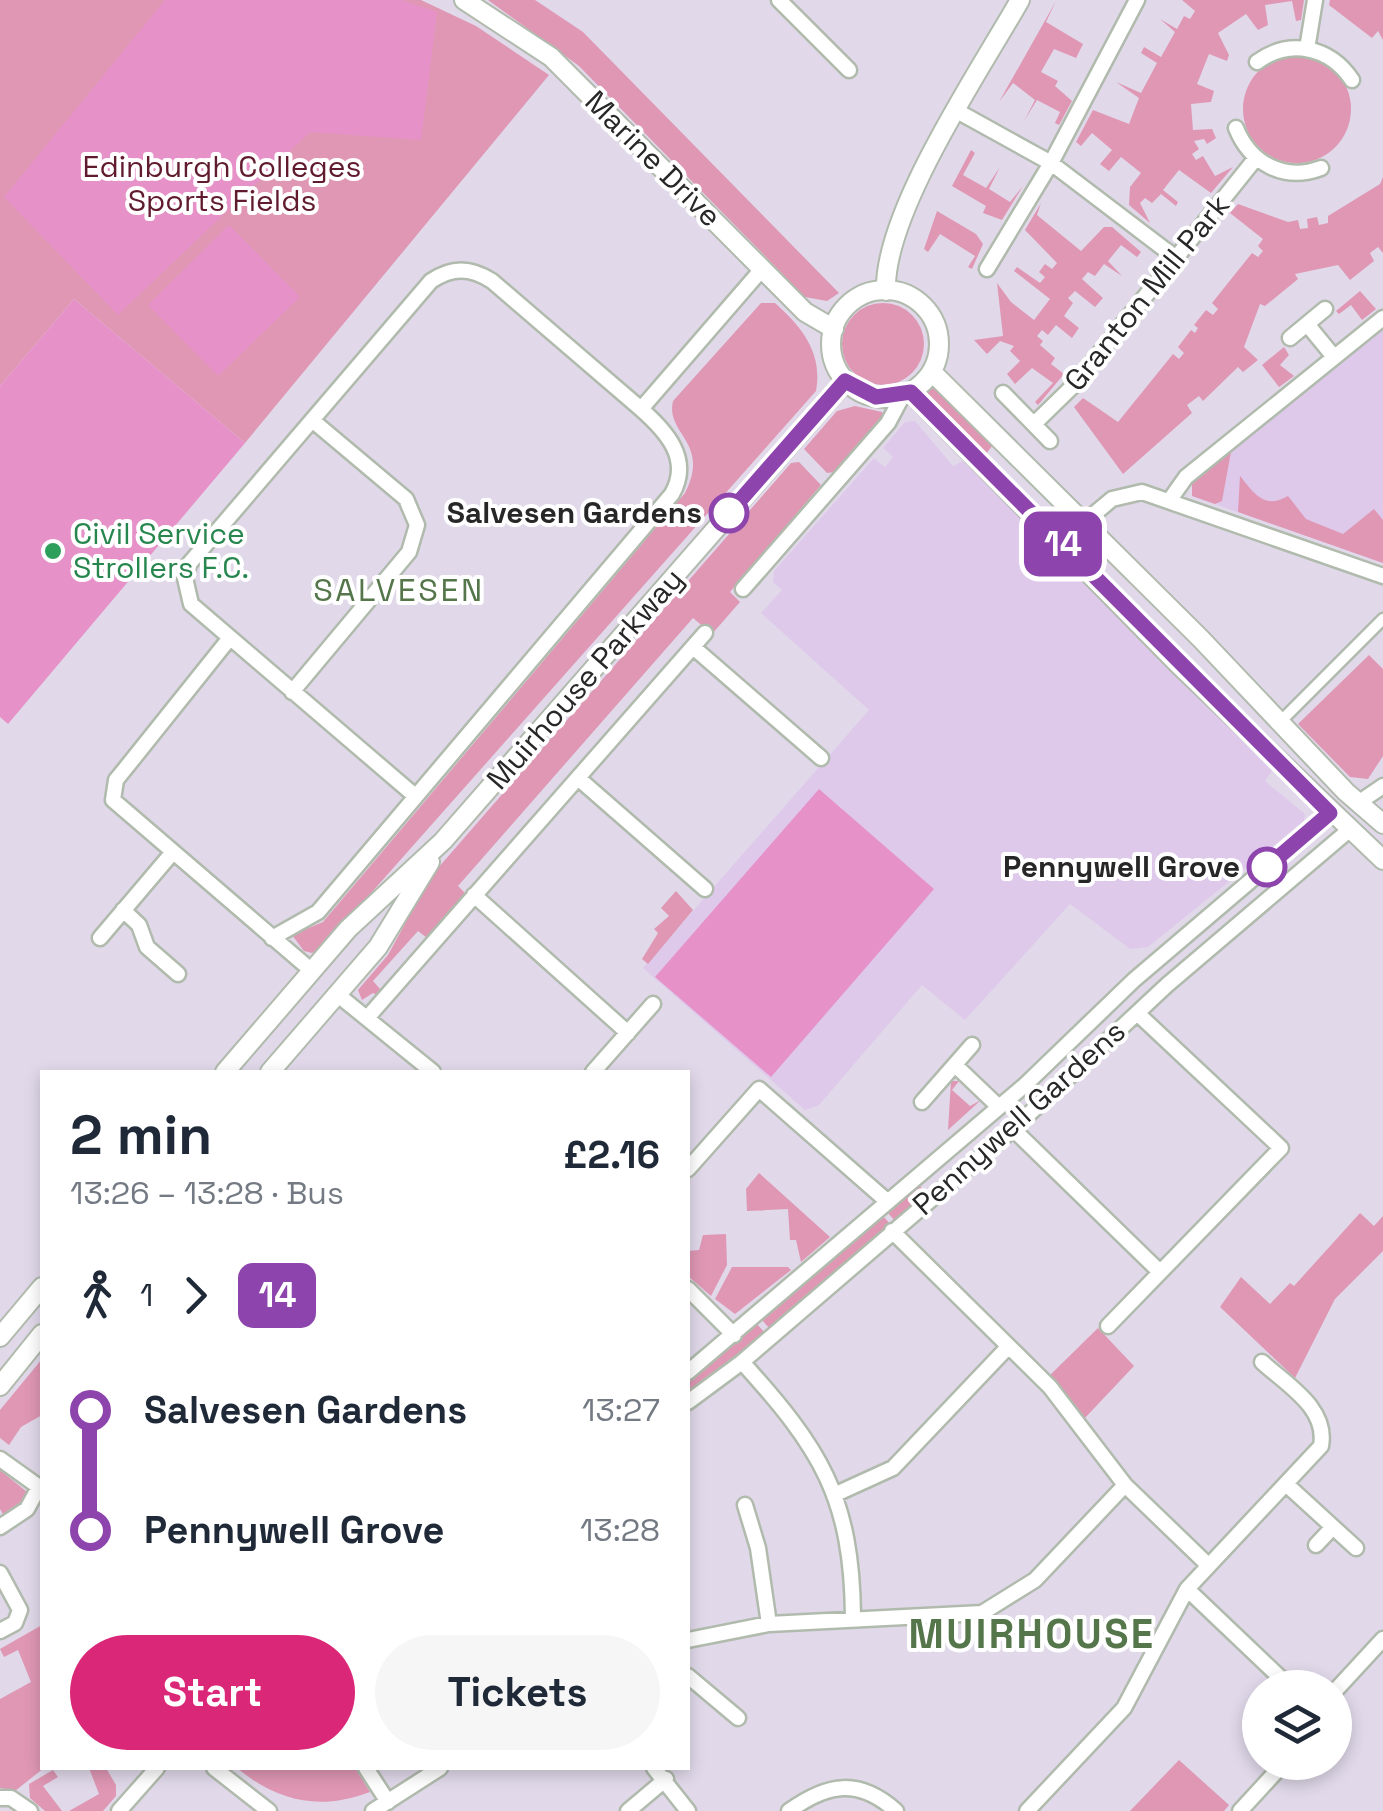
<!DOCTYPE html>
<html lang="en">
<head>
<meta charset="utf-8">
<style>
	:root { --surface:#fff; --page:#f6f6f7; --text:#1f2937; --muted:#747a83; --accent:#db2777 }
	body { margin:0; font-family:"Space Grotesk",sans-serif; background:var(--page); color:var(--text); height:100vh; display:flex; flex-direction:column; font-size:38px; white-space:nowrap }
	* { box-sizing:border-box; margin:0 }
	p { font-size:32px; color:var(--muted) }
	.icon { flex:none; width:55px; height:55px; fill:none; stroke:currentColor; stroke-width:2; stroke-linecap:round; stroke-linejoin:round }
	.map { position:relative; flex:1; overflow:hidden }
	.sheet { position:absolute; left:40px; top:1070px; width:650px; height:700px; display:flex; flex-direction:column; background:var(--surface); border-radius:0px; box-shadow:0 5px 15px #0003 }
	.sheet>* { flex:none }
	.badge { padding:0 20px; border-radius:15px; font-size:35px; line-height:65px }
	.fabs { position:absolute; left:1242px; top:1670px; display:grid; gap:20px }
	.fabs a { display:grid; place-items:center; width:110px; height:110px; border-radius:50%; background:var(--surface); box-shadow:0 5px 15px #0003; font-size:50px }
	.map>.badge { position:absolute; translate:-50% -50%; box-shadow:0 0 0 5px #fff }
	.legs { display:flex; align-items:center; gap:15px; height:110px; padding:0 30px; font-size:32px }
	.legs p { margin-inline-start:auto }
	.headline { display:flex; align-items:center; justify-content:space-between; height:170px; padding:0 30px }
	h1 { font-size:55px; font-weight:600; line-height:75px }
	.action { display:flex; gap:20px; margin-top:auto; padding:20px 30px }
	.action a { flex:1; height:115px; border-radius:60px; background:var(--accent); color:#fff; font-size:40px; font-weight:600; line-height:115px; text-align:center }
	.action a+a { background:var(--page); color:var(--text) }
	ul { padding:0 30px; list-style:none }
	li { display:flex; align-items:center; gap:35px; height:120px; font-size:38px }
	li i { display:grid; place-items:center; width:15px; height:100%; margin:0 12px; background:currentColor }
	li i::after { content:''; width:25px; height:25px; margin:-12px; border:8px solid; border-radius:50%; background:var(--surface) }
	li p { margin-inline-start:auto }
	li:first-child i { background:linear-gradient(#0000 50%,currentColor 0) }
	li:last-child i { background:linear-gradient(currentColor 50%,#0000 0) }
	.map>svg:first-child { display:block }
	.education { fill:#dec9eb }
	.green { fill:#df97b4 }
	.pitch { fill:#e692c9 }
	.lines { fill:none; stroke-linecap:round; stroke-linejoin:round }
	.pedestrian-casing { stroke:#b1bbad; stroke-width:15 }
	.minor-casing { stroke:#b1bbad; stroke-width:19 }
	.tertiary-casing { stroke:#b1bbad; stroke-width:22 }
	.pedestrian { stroke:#fff; stroke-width:10 }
	.minor { stroke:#fff; stroke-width:14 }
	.tertiary { stroke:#fff; stroke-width:18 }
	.line-1-casing { stroke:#fff; stroke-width:22 }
	.line-1 { stroke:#8e44ad; stroke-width:15 }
	.stop-1-dot { fill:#fff; stroke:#8e44ad; stroke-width:5 }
	.leisure-dot { fill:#2e9e5b; stroke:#fff; stroke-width:4 }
	.labels { text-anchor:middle; stroke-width:8; stroke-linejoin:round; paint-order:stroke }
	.street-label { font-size:30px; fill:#272727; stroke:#fff }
	.park-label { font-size:30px; fill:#611b2e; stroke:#fff }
	.stop-label { font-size:30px; font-weight:bold; fill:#272727; stroke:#fff; text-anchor:end }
	.leisure-label { font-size:30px; fill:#27864d; stroke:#fff; text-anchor:start }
	.neighbourhood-label { font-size:32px; letter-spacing:2.5px; fill:#55764a; stroke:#fff }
	.district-label { font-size:40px; font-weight:bold; letter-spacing:2.5px; fill:#55764a; stroke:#fff }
</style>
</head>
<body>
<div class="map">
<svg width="1383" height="1811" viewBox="0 0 1383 1811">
	<rect width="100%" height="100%" fill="#e1d9ea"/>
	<!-- education -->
	<path class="education" d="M 1383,329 L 1383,563 L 1192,496 L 1192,483 Z
		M 915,421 L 953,466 L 963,461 L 1272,771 L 1265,781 L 1305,814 L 1304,821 L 1148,947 L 1130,949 L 1070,904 L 965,1020 L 922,985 L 819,1105 L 805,1110 L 643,968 L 869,710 L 761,613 L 782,590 L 773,582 L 774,571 L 874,458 L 885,467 L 893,457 L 883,448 L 905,422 Z"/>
	<!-- green -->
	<path class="green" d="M 0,0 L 421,0 L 476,26 L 549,75 L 245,443 L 74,299 L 0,386 Z
		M 488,0 L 535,0 L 583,32 L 839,293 L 827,301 L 805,297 L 579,66 Z
		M 1182,0 L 1304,0 L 1301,20 L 1296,21 L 1292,1 L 1265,5 L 1268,25 L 1258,30 L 1246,14 L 1218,33 L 1229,55 L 1227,61 L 1209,54 L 1197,84 L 1214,91 L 1211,102 L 1191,104 L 1193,130 L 1212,129 L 1216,138 L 1207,144 L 1204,139 L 1194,141 L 1199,149 L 1192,154 L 1196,160 L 1203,156 L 1215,176 L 1233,167 L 1211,193 L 1179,170 L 1163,190 L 1178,202 L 1176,206 L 1161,194 L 1152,203 L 1145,198 L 1140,203 L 1150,223 L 1129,205 L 1130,187 L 1141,173 L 1121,157 L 1109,171 L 1100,164 L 1112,150 L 1092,133 L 1081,146 L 1076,142 L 1093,110 L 1129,124 L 1139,98 L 1116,82 L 1141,93 L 1157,63 L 1141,53 L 1144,47 L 1161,57 L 1175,32 L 1160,19 L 1177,29 L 1184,16 L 1190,19 L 1195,11 Z
		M 1330,0 L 1383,0 L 1383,40 L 1378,31 L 1372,38 L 1329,5 Z
		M 1056,1 L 1046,22 L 1083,44 L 1076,58 L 1054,49 L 1041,72 L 1058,81 L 1055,86 L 1072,101 L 1059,125 L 1055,123 L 1060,112 L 1037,100 L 1024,121 L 1035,100 L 1013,83 L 999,102 Z
		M1243 109a54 54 0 1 1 108 0a54 54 0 1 1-108 0Z
		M 971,150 L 975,153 L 963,175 L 986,188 L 1000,167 L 989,189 L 1010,202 L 1023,186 L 1002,220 L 983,213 L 986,206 L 952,186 Z
		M 1383,177 L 1383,253 L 1378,247 L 1370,253 L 1374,261 L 1350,280 L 1338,265 L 1295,274 L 1298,279 L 1265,306 L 1260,304 L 1244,347 L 1258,360 L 1243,372 L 1238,367 L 1203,401 L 1199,396 L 1187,405 L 1192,413 L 1123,474 L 1074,407 L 1083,398 L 1118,422 L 1173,354 L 1179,359 L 1184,353 L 1178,347 L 1191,330 L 1195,333 L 1198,328 L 1194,325 L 1206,310 L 1213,315 L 1218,309 L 1212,303 L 1252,253 L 1258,257 L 1263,251 L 1258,246 L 1263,239 L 1230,213 L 1238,204 L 1288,222 L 1298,220 L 1300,229 L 1308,228 L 1307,219 L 1317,217 L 1319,225 L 1328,223 L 1328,216 L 1380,184 Z
		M 1041,203 L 1037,215 L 1081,251 L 1104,227 L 1112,227 L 1141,252 L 1137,257 L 1121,245 L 1108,261 L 1122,276 L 1104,264 L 1095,276 L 1088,272 L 1082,279 L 1103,298 L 1095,307 L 1075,291 L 1068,298 L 1073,303 L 1064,316 L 1079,328 L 1072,338 L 1056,325 L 1048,335 L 1042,330 L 1037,336 L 1043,341 L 1040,345 L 1055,358 L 1051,364 L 1064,374 L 1038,405 L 1035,402 L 1053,383 L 1032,368 L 1015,384 L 1007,374 L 1020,361 L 1010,351 L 1014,346 L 1000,341 L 987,354 L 974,340 L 1003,336 L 997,283 L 1011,302 L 1034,320 L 1050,299 L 1014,271 L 1017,267 L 1040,283 L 1045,277 L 1039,272 L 1045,264 L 1052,269 L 1057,263 L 1025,230 Z
		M 937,211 L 976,234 L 983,244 L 972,269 L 968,267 L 975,256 L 940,234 L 928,252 L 924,249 Z
		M 1360,291 L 1376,309 L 1362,320 L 1351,305 L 1339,314 L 1336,311 Z
		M 761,303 L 775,303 C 802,327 823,353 816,391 L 325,945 L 312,953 L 304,951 L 292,935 L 323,922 L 685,493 C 711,442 665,434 673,401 Z
		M842 344a41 41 0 1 1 82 0a41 41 0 1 1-82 0Z
		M 1284,347 L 1289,355 L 1280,365 L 1294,376 L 1279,387 L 1262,365 Z
		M 935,388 L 992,446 L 986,454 L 928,396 L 928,389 Z
		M 855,406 L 882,412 L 884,417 L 835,472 L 827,473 L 804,449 L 837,411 Z
		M 1231,452 L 1222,501 L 1215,504 L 1192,496 L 1192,483 Z
		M 799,462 L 821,485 L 730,592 L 740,602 L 712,634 L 693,618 L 458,886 L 466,894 L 427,938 L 418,931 L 373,981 L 381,990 L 377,995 L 373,993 L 362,1000 L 358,990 L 388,955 L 431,876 L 791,463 Z
		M 1240,476 C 1254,493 1264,510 1288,496 L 1306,519 L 1343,534 L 1374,509 L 1383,520 L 1383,563 L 1238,512 Z
		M 1369,655 L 1383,669 L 1383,756 L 1368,779 L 1350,777 L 1298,724 Z
		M 676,891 L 693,910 L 648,964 L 642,959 L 658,933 L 654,929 L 669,916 L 661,908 Z
		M 951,1081 L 959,1081 L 952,1090 L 970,1106 L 981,1100 L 948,1130 Z
		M 759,1173 L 830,1237 L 801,1262 L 796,1240 L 790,1240 L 788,1209 L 747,1211 L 746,1189 Z
		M 920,1186 L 927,1195 L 895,1221 L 888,1213 Z
		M 1360,1213 L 1374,1226 L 1383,1216 L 1383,1251 L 1335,1299 L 1295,1378 L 1220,1307 L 1241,1277 L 1270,1304 L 1290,1283 L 1294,1286 Z
		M 883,1216 L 891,1225 L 770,1329 L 762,1320 Z
		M 726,1234 L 727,1265 L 711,1296 L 688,1276 L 688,1251 L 699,1250 L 703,1235 Z
		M 732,1267 L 788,1267 L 791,1270 L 735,1314 L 715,1299 Z
		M 757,1324 L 765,1333 L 688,1391 L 688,1382 Z
		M 1098,1328 L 1134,1366 L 1084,1419 L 1046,1379 Z
		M 42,1359 L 42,1415 L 21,1427 L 9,1445 L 0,1438 L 0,1410 Z
		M 0,1470 L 27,1492 L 21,1508 L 5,1518 L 0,1509 Z
		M 42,1625 L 44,1768 L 15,1791 L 0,1788 L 0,1699 L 31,1682 L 18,1650 L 4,1657 L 0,1649 Z
		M 1179,1760 L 1229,1805 L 1224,1811 L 1130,1811 Z
		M 89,1768 L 106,1768 L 116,1785 L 116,1796 L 103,1811 L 69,1811 L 99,1794 Z
		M 237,1768 L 355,1768 L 370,1792 C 320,1811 278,1802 237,1768 Z
		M 53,1770 L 58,1777 L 43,1786 L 62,1811 L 45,1811 L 30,1798 L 29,1784 Z"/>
	<!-- pitch -->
	<path class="pitch" d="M 165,0 L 401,0 L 437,12 L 421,140 L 310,132 L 118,315 L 4,197 Z
		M 229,225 L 300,297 L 218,376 L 148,305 Z
		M 74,299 L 245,443 L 8,724 L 0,717 L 0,386 Z
		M 819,789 L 934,889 L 771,1077 L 655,977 Z"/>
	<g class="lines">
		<!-- pedestrian casing -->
		<g class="pedestrian-casing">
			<path id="pedestrian" d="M 1280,722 L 1383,619"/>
		</g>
		<!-- minor casing -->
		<g class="minor-casing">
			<path id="minor" d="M 779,0 L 849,70
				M 1307,49 L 1315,0
				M 1257,62 C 1290,38 1330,47 1352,80
				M 957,111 L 1051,163 L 1176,258
				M 1236,128 C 1250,163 1284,182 1321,168
				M 987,269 L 1051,163 L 1137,0
				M 1307,324 L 1334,357
				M 1290,338 L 1325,309
				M 1003,393 L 1050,441
				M 1034,424 L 1075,384 L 1256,158
				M 1169,501 L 1186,477 L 1383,318
				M 1081,525 L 1112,499 L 1142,492 L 1383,576
				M 743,589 L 888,423 L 903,395
				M 229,639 L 125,769 L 116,780 L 113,800 L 312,971
				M 693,647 L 821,758
				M 292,692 L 409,552 L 417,525 L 406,499 L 312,420
				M 578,778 L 705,889
				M 414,795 L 191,604 L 185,578 L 189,564 L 431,281 C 452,267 470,267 492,281 L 641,409
				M 1358,803 L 1383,786
				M 474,895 L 628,1033
				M 123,910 L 139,925 L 147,947 L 178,974
				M 100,938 L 173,852
				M 272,938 L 318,912 L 672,494 C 692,459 666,431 641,409 L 762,269
				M 338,995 L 433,1072
				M 367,1018 L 705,633
				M 955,1065 L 999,1107
				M 593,1072 L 653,1004
				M 922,1102 L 972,1045
				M 1013,1129 L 1160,1272
				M 688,1169 L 759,1089 L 888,1202
				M 892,1231 L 1050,1387 L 1125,1485 L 1207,1564
				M 688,1289 L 734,1335
				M 1108,1326 L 1281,1148 L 1137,1013
				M 742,1362 C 820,1448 852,1497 853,1617
				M 688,1372 L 1025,1085 L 1134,980 L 1330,813
				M 688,1402 L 742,1362 L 1013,1129 L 1167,985 L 1348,831
				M 0,1459 L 42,1489
				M 1286,1484 L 1356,1548
				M 836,1494 L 893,1468 L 1008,1347
				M 745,1505 L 758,1548 L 769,1624
				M 0,1527 L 27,1509 L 39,1487
				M 1316,1545 L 1333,1527
				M 0,1573 L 20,1610 L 15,1623 L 0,1631
				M 1187,1589 L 1291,1688
				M 688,1640 L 769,1624 L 982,1613 L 1035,1580 L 1125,1485
				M 688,1676 L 738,1718
				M 1335,1691 L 1383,1639
				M 214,1768 L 269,1811
				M 366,1768 L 388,1802
				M 654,1768 L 688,1811
				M 0,1798 L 11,1798 L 30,1811
				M 119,1811 L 157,1768
				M 373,1811 L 440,1768
				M 628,1811 L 666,1779
				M 789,1811 C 828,1783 859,1778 896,1811
				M 1027,1811 L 1124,1708 L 1187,1589 L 1321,1446 C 1328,1408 1287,1385 1262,1362
				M 1240,1811 L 1285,1762"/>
		</g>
		<!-- tertiary casing -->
		<g class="tertiary-casing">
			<path id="tertiary" d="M 464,0 L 551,57 L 805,312 L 834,329
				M831 344a54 54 0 1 1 108 0a54 54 0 1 1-108 0Z
				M 886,291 C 883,213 981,69 1020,0
				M 932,372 L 1201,639 L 1346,792 L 1383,824
				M 911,392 L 1178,664 L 1383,860
				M 225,1072 L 348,929 L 443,841 L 845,381
				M 270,1072 L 378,947 L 430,862
				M 0,1337 L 42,1287
				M 0,1386 L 42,1334"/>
		</g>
		<!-- pedestrian -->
		<use href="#pedestrian" class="pedestrian"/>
		<!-- minor -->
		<use href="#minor" class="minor"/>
		<!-- tertiary -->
		<use href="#tertiary" class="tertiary"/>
	</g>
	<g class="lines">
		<!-- line-1 casing -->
		<g class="line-1-casing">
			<path id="line-1" d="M 729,513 L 845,381 L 876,397 L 911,392 L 1330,813 L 1267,867"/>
		</g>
		<!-- line-1 -->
		<use href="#line-1" class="line-1"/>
	</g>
	<!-- markers -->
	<g class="stop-1-dot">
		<circle cx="729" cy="513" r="18"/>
		<circle cx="1267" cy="867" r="18"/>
	</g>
	<circle class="leisure-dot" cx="53" cy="551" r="10"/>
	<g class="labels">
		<!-- street labels -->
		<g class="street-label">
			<text transform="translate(653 159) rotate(45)" y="10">Marine Drive</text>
			<text transform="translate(1147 293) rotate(-51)" y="10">Granton Mill Park</text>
			<text transform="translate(585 679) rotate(-49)" y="10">Muirhouse Parkway</text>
			<text transform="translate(1019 1118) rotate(-42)" y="10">Pennywell Gardens</text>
		</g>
		<!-- park labels -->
		<g class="park-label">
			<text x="222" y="177">Edinburgh Colleges<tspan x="222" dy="34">Sports Fields</tspan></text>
		</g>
		<!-- stop labels -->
		<g class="stop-label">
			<text x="702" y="523">Salvesen Gardens</text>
			<text x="1240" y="877">Pennywell Grove</text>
		</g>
		<!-- leisure labels -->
		<g class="leisure-label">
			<text x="73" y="544">Civil Service<tspan x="73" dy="34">Strollers F.C.</tspan></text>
		</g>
		<!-- neighbourhood labels -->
		<g class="neighbourhood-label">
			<text x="399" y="601">SALVESEN</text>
		</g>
		<!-- district labels -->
		<g class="district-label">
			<text x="1032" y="1648">MUIRHOUSE</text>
		</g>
	</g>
</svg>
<div class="fabs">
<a><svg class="icon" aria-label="layers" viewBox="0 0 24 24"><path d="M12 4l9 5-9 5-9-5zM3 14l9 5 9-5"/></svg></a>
</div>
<b class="badge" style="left:1063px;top:544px;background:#8e44ad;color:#fff">14</b>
<section class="sheet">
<div class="headline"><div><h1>2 min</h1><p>13:26 – 13:28 · Bus</p></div><b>£2.16</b></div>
<div class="legs"><svg class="icon" aria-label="walk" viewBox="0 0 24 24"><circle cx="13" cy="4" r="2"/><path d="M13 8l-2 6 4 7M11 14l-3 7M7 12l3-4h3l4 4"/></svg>1<svg class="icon" aria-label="forward" viewBox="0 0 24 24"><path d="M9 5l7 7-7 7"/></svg><b class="badge" style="background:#8e44ad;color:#fff">14</b></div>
<ul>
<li><i style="color:#8e44ad"></i><b>Salvesen Gardens</b><p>13:27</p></li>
<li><i style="color:#8e44ad"></i><b>Pennywell Grove</b><p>13:28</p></li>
</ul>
<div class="action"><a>Start</a><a>Tickets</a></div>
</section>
</div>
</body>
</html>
